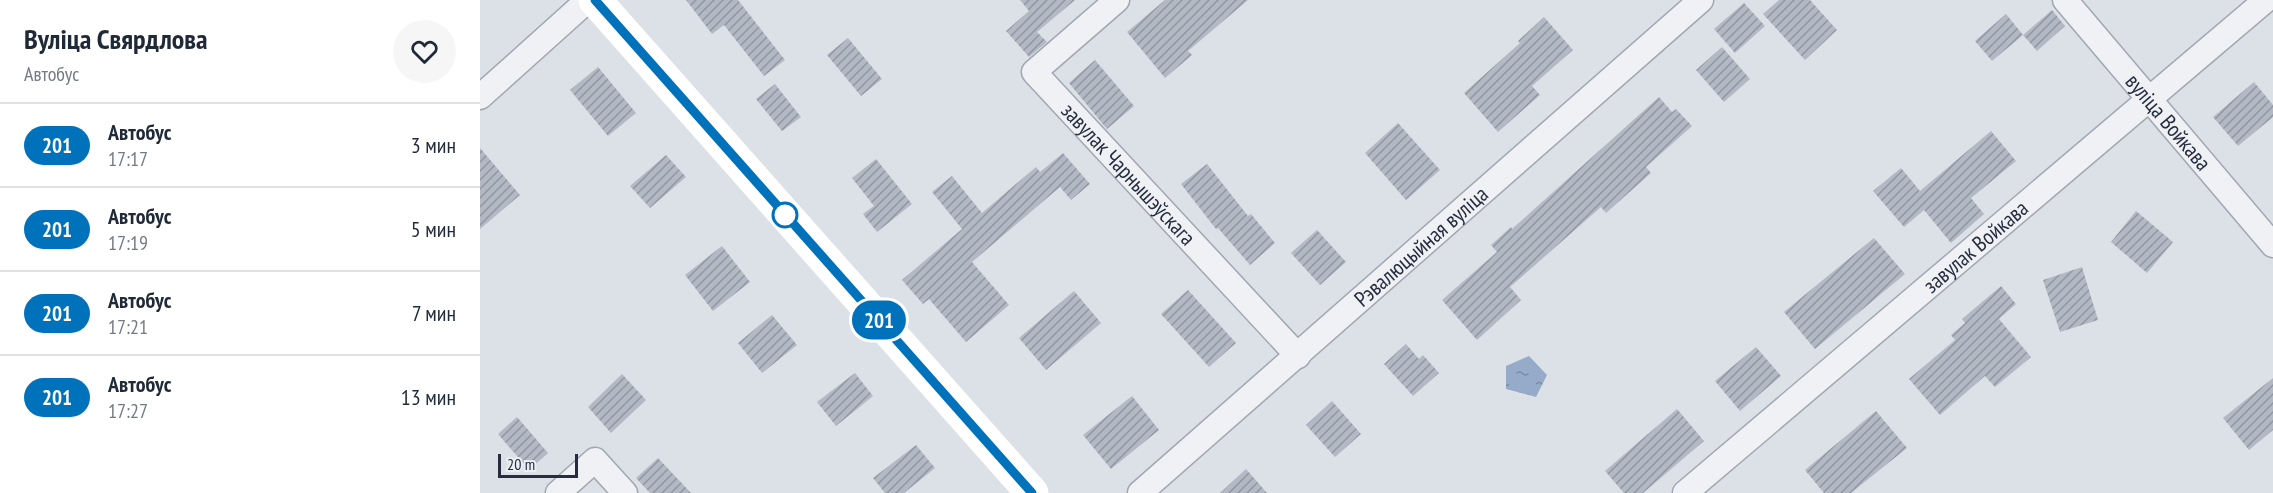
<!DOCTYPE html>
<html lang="ru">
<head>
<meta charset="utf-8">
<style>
	:root { --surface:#fff; --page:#f6f6f7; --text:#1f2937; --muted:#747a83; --line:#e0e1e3 }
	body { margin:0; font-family:"PT Sans Narrow",sans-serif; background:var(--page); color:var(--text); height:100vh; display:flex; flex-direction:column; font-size:22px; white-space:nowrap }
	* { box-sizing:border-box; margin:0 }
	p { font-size:20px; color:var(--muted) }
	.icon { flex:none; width:33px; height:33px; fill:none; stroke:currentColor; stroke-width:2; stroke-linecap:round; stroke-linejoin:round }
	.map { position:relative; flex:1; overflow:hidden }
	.side { display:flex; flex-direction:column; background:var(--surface); width:480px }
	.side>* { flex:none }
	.badge { padding:0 12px; border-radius:20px; font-size:21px; line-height:39px }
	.scale { position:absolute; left:18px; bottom:15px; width:80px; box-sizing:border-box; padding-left:6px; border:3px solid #252d3e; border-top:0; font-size:16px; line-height:21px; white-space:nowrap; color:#252d3e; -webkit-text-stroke:4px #ebeff5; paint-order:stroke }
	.map>.badge { position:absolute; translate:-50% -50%; box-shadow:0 0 0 3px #fff }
	.round { display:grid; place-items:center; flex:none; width:63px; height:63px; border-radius:32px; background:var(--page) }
	.head { display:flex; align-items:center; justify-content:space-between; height:102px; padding:0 24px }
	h1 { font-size:28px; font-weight:700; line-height:45px }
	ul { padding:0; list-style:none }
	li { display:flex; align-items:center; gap:18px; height:84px; padding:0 24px; border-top:2px solid var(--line) }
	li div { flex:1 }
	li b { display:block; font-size:22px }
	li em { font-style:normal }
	li .badge { min-width:66px; font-weight:700; text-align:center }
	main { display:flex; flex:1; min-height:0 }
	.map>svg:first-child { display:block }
	.water { fill:url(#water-ripples) }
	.building { fill:url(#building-hatch) }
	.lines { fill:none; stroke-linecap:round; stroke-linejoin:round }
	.minor-casing { stroke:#a1a7b1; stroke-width:27 }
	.minor { stroke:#eff1f5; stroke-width:24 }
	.secondary { stroke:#fff; stroke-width:33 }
	.line-casing { stroke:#fff; stroke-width:14 }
	.line { stroke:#0072bc; stroke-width:9 }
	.stop-dot { fill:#fff; stroke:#0072bc; stroke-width:3 }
	.labels { text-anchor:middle; stroke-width:6; stroke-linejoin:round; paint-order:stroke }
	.street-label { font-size:22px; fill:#252d3e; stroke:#ebeff5 }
</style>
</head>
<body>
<main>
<section class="side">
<div class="head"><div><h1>Вуліца Свярдлова</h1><p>Автобус</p></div><a class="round"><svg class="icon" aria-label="heart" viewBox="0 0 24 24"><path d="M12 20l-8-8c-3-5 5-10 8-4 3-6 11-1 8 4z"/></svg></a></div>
<ul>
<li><span class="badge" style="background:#0072bc;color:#fff">201</span><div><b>Автобус</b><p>17:17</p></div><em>3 мин</em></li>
<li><span class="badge" style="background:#0072bc;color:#fff">201</span><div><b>Автобус</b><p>17:19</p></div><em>5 мин</em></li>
<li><span class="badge" style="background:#0072bc;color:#fff">201</span><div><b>Автобус</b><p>17:21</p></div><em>7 мин</em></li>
<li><span class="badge" style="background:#0072bc;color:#fff">201</span><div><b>Автобус</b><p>17:27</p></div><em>13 мин</em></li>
</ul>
</section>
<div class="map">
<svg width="1793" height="493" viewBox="0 0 1793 493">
	<defs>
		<pattern id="water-ripples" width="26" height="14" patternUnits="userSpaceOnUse" patternTransform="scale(1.5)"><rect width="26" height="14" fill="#95abc9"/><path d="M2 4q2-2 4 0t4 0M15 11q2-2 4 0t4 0" fill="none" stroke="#798ca5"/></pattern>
		<pattern id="building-hatch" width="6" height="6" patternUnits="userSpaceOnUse" patternTransform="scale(1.5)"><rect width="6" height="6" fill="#b3b9c4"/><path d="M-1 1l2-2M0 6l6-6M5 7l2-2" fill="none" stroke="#9197a1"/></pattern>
	</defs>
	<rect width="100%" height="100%" fill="#dce0e7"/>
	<!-- water -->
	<path class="water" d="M 1049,356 L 1067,375 L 1056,397 L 1026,389 L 1026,366 Z"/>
	<!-- building -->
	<path class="building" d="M 206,0 L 258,0 L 305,60 L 284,76 L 244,25 L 232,34 Z
		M 540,0 L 595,0 L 557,32 L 567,42 L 549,57 L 526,31 L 549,11 Z
		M 685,0 L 768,0 L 708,51 L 712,55 L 685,78 L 647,32 Z
		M 1299,0 L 1330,0 L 1357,30 L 1325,60 L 1283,14 Z
		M 1264,3 L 1285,26 L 1255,53 L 1234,29 Z
		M 1572,10 L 1585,26 L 1557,51 L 1543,35 Z
		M 1526,14 L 1543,35 L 1512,61 L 1495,41 Z
		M 1064,17 L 1093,50 L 1052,86 L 1060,95 L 1018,132 L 984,93 L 1040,43 L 1038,41 Z
		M 368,38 L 402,79 L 381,96 L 347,55 Z
		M 1242,47 L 1270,79 L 1244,102 L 1216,70 Z
		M 615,60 L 654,106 L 627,129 L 589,83 Z
		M 118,67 L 156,113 L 128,136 L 90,90 Z
		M 1774,82 L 1793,105 L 1793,117 L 1758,146 L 1733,117 Z
		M 295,84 L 321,117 L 302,131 L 276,99 Z
		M 1179,97 L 1192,112 L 1196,109 L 1212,126 L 1166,167 L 1171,173 L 1126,213 L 1121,207 L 1030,287 L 1041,300 L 997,340 L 962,300 L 1017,252 L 1011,245 L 1031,227 L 1032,229 Z
		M 918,123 L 960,170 L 926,200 L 885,153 Z
		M 1511,131 L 1536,161 L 1491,198 L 1504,214 L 1471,243 L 1444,210 L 1424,227 L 1393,191 L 1421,168 L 1440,191 Z
		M 0,148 L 40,195 L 0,229 Z
		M 583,153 L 610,184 L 591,200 L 580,187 L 492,262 L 529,305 L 486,342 L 449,299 L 443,304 L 422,280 L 482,229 L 452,192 L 472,176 L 502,213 L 556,167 L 560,172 Z
		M 186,155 L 206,177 L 170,208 L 150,186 Z
		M 396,159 L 432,204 L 397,232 L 383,214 L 394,206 L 372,178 Z
		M 727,164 L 768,216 L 771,214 L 795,243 L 770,265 L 738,228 L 736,229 L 701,184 Z
		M 1656,211 L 1693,242 L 1667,273 L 1631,242 Z
		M 837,230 L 866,262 L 840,285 L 811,253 Z
		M 1394,238 L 1425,274 L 1335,349 L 1304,312 Z
		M 242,246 L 270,282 L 233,311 L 205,275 Z
		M 1602,267 L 1618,320 L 1580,332 L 1563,280 Z
		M 1521,286 L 1536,304 L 1519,319 L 1551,357 L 1515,387 L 1505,376 L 1460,415 L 1429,379 L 1475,340 L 1471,335 L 1485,323 L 1482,319 Z
		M 708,290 L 756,343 L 729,367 L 681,314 Z
		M 594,291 L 621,323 L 566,370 L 539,338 Z
		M 292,315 L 317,345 L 282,373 L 258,343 Z
		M 926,344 L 939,359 L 943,355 L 959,373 L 933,396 L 904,364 Z
		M 1276,347 L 1301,376 L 1260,411 L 1235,381 Z
		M 375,373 L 393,396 L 356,426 L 337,402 Z
		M 142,374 L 166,400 L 131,433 L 108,407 Z
		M 1793,378 L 1793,430 L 1769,450 L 1743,418 Z
		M 652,396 L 679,430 L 631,469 L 603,435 Z
		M 852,401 L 881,434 L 855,457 L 826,425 Z
		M 1197,409 L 1224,441 L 1163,493 L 1144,493 L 1125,471 Z
		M 1396,411 L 1427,448 L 1371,493 L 1344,493 L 1325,470 Z
		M 37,417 L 68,453 L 49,470 L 18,434 Z
		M 436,445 L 455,468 L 424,493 L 405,493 L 393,478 Z
		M 178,458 L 211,493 L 170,493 L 156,478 Z
		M 766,469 L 787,493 L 740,493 Z"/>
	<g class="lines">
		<!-- minor casing -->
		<g class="minor-casing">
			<g id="minor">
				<path id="s1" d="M 637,0 L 554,72 L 818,356"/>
				<path id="s2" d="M 1585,0 L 1793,245"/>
				<path d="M 0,97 L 108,0"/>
				<path d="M 78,493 L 115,460 L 145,493"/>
				<path id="s3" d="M 660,493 L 1221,0"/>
				<path id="s4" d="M 1205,493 L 1786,0"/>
			</g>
		</g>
		<!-- minor -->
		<use href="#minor" class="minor"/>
		<!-- secondary -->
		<path class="secondary" d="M 115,0 L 552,493"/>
	</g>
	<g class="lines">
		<!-- line casing -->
		<g class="line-casing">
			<path id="line" d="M 115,0 L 552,493"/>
		</g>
		<!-- line -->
		<use href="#line" class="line"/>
	</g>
	<!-- markers -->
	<circle class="stop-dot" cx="305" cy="215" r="12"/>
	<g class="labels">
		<!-- street labels -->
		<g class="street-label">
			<text dy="8" stroke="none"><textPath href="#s2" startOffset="160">вуліца Войкава</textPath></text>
			<text dy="8" stroke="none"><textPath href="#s1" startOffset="249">завулак Чарнышэўскага</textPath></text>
			<text dy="8" stroke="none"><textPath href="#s3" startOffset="374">Рэвалюцыйная вуліца</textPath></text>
			<text dy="8" stroke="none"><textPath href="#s4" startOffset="381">завулак Войкава</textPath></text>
		</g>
	</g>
</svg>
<div class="scale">20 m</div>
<b class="badge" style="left:399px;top:320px;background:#0072bc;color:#fff">201</b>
</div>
</main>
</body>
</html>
